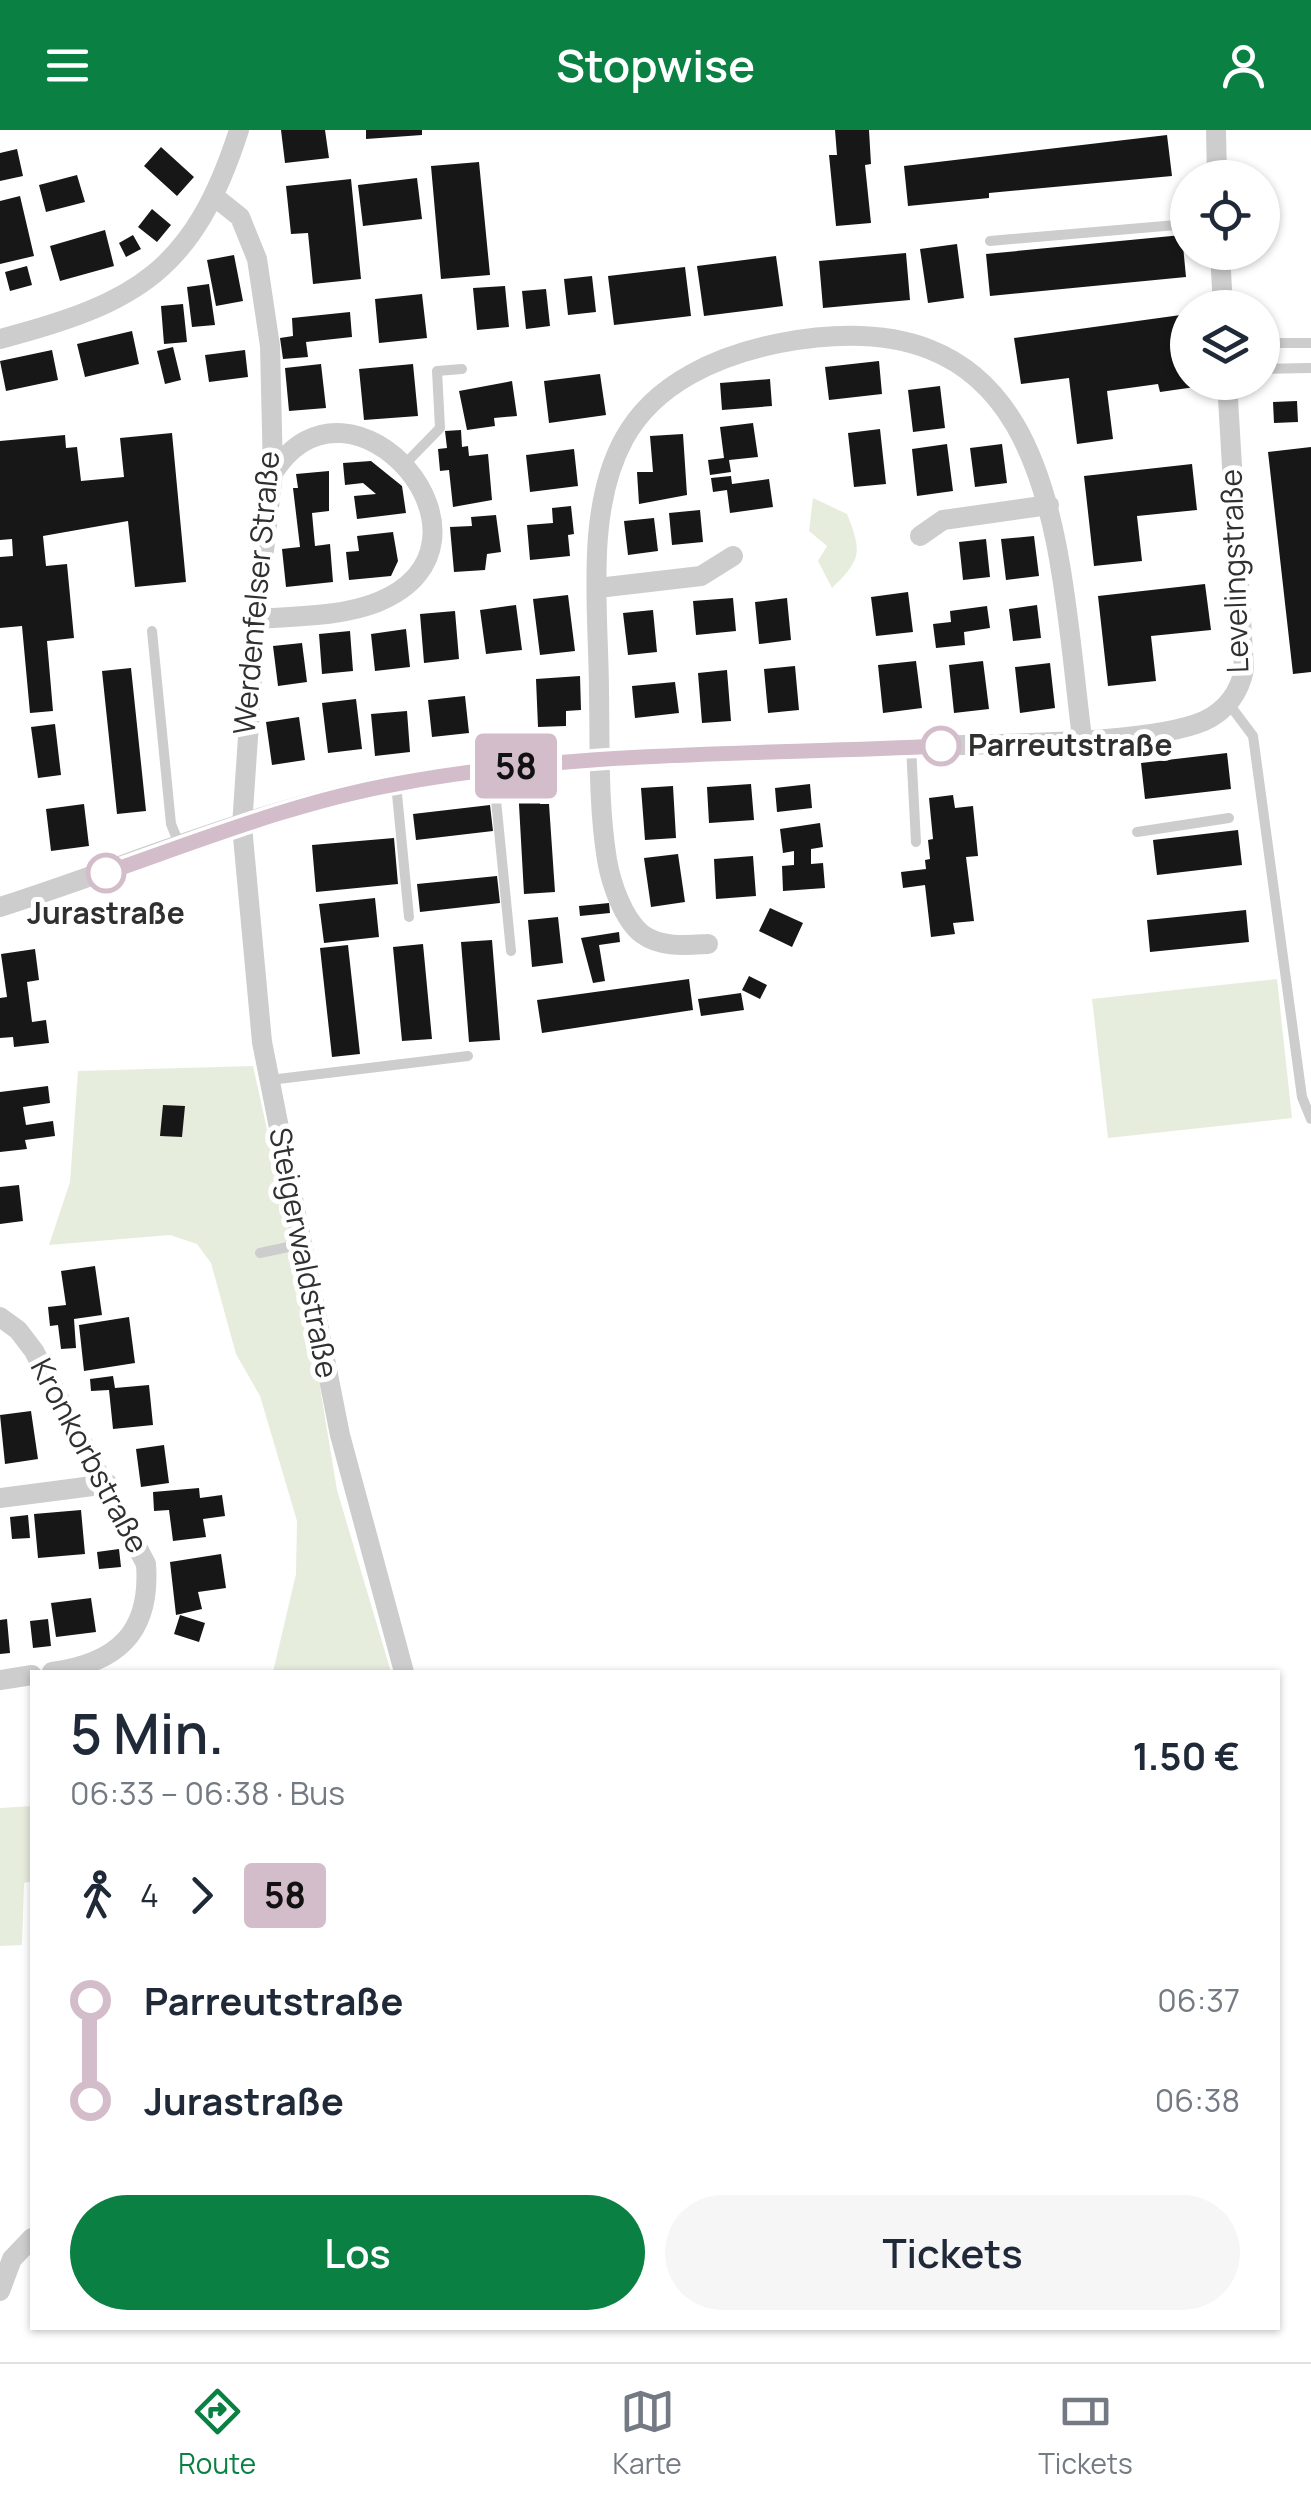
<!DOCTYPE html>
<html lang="de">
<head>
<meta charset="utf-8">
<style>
	:root { --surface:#fff; --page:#f6f6f7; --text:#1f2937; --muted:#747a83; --line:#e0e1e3; --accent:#0b8043 }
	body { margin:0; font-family:Manrope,sans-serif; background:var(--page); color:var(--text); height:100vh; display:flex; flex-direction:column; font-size:38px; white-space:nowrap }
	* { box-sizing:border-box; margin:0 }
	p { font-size:32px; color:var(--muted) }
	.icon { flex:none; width:55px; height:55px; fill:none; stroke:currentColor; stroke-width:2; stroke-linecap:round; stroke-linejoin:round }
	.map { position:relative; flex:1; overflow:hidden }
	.drawer { position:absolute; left:30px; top:1540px; width:1250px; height:660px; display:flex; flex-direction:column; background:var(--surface); border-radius:0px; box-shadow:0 2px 8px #0004 }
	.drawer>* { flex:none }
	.badge { padding:0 20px; border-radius:8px; font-size:35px; line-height:65px }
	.buttons { position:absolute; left:1170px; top:30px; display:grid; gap:20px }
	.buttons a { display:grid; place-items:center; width:110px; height:110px; border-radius:50%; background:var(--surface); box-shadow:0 2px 8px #0004; font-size:50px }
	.map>.badge { position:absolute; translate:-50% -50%; box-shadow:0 0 0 5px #fff }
	.legs { display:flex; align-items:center; gap:15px; height:110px; padding:0 40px; font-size:32px }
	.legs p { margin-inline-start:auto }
	.head { display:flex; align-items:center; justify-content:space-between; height:170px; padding:0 40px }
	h1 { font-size:55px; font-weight:600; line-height:75px }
	.action { display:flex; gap:20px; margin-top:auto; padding:20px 40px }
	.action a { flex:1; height:115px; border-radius:60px; background:var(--accent); color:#fff; font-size:40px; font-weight:600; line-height:115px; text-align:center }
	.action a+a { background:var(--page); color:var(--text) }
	ul { padding:0 40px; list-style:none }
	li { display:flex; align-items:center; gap:35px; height:100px; font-size:38px }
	li i { display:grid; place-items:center; width:15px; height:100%; margin:0 12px; background:currentColor }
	li i::after { content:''; width:25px; height:25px; margin:-12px; border:8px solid; border-radius:50%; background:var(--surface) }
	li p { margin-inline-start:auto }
	li:first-child i { background:linear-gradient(#0000 50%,currentColor 0) }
	li:last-child i { background:linear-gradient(currentColor 50%,#0000 0) }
	header { display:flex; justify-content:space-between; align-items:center; height:130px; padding:0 40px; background:var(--accent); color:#fff; font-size:45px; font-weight:600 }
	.dock { display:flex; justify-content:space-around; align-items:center; height:140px; border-top:2px solid var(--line); background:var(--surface); font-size:28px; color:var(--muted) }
	.dock a { display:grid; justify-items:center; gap:5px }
	.dock .selected { color:var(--accent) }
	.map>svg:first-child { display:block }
	.green { fill:#e6eddd }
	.building { fill:#171717 }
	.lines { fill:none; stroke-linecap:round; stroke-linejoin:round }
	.service { stroke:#cdcdcd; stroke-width:10 }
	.minor { stroke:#cdcdcd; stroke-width:20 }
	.line-1-casing { stroke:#fff; stroke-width:22 }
	.line-1 { stroke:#d3bdca; stroke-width:15 }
	.stop-1-dot { fill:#fff; stroke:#d3bdca; stroke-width:5 }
	.labels { text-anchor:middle; stroke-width:10; stroke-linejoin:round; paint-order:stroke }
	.street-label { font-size:30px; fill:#303030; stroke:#fff }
	.stop-label { font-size:30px; font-weight:bold; fill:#303030; stroke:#fff; text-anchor:start }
</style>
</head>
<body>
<header><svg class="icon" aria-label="menu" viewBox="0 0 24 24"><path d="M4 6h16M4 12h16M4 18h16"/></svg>Stopwise<svg class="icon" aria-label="person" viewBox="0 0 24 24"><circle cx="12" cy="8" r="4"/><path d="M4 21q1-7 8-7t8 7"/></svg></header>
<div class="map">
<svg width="1311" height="2232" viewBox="0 0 1311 2232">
	<rect width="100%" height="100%" fill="#fff"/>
	<!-- green -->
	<path class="green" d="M 813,368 L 847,384 C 862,422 862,429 832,458 L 818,431 L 827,416 L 809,401 Z
		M 1277,849 L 1292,988 L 1108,1008 L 1092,869 Z
		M 253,936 L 308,1185 L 337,1360 L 391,1542 L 273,1542 L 296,1444 L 297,1391 L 260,1266 L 236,1224 L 211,1133 L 197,1114 L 170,1105 L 49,1115 L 70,1052 L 78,941 Z
		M 32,1676 L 32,1751 L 24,1753 L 22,1815 L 0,1816 L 0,1678 Z"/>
	<!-- building -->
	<path class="building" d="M 281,0 L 325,0 L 329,28 L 285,33 Z
		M 366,0 L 422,0 L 422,5 L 366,9 Z
		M 835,0 L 869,0 L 871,34 L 865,35 L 871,93 L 836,96 L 829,25 L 837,25 Z
		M 1167,5 L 1172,46 L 989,63 L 989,68 L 908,76 L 904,36 Z
		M 161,17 L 194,47 L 177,66 L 144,36 Z
		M 17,19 L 23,46 L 0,51 L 0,23 Z
		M 479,32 L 490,145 L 441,149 L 431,36 Z
		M 77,45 L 85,72 L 46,82 L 39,55 Z
		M 417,48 L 422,89 L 363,96 L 358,55 Z
		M 351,49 L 361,149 L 313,154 L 308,103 L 291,104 L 286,56 Z
		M 20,66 L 34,126 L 0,134 L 0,71 Z
		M 152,79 L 171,95 L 157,112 L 138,97 Z
		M 105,100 L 114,136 L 60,151 L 50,116 Z
		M 133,105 L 141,119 L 126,127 L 119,113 Z
		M 1182,105 L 1186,147 L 990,166 L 986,124 Z
		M 957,114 L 964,168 L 928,173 L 920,119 Z
		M 906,123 L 910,170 L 823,178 L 819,131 Z
		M 234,125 L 243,171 L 216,176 L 207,130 Z
		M 776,126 L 783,176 L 704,186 L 697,136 Z
		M 27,136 L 32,155 L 10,161 L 5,142 Z
		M 685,137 L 691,186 L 614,195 L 608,146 Z
		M 592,146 L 596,182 L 568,185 L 564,149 Z
		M 209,154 L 215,195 L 192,197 L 187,157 Z
		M 505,156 L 509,197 L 477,200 L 473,158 Z
		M 546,159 L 550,196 L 526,199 L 522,161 Z
		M 422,164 L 427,208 L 379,213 L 375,169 Z
		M 183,174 L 187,212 L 164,214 L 161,176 Z
		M 350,182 L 352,207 L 306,212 L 308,227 L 283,229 L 280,208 L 293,206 L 292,188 Z
		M 1188,184 L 1188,252 L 1202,252 L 1202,256 L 1160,262 L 1158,254 L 1107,261 L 1113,309 L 1077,314 L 1069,248 L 1021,254 L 1014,208 Z
		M 132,201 L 139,234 L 85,247 L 77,214 Z
		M 173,217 L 181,250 L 165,254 L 157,221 Z
		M 52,220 L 58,250 L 6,261 L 0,231 Z
		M 245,220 L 248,247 L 209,252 L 205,225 Z
		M 879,231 L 882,264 L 829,270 L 825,237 Z
		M 321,234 L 326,278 L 289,281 L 285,238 Z
		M 413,234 L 418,286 L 364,290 L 359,239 Z
		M 600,244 L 606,285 L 549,293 L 544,251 Z
		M 770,249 L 772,276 L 722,280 L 720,253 Z
		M 512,251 L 517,286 L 494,288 L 495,296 L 467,300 L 459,261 Z
		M 940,256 L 945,298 L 913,302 L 908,260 Z
		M 1297,271 L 1298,292 L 1274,293 L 1273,272 Z
		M 753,293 L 758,327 L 729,330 L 731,342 L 710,345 L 708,330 L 724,328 L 720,297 Z
		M 880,299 L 886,354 L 854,357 L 848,303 Z
		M 461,300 L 462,317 L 468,316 L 469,326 L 488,324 L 492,370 L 453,377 L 449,340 L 440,341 L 438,319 L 447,318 L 445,301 Z
		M 172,303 L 186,452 L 135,457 L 128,391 L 43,406 L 46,436 L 67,434 L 74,508 L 47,511 L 53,581 L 30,583 L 22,496 L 0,498 L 0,427 L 13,426 L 12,409 L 0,410 L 0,311 L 65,305 L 66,318 L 77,317 L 81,351 L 124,347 L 120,308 Z
		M 683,304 L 687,365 L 639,374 L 637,342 L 653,342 L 650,306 Z
		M 947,314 L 953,361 L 917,366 L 912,319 Z
		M 1002,314 L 1007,353 L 975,357 L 970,318 Z
		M 1311,317 L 1311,542 L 1293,544 L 1268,322 Z
		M 574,319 L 578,356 L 530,362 L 526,325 Z
		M 371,331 L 402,356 L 406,383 L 357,389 L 354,366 L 376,364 L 363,353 L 345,355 L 343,333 Z
		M 1192,334 L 1197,380 L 1137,386 L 1142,431 L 1094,436 L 1084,346 Z
		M 329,341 L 329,381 L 312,383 L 315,416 L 330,414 L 333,452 L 286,457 L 282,419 L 300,417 L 293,358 L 298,358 L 296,344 Z
		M 731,346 L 732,354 L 769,349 L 773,377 L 730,383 L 727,360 L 713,362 L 711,348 Z
		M 571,376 L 574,404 L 568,405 L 570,426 L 530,430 L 527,395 L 553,393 L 552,378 Z
		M 700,380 L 703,412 L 672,415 L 669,383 Z
		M 496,385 L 501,422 L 487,424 L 485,440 L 454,442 L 450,397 L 472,396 L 471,387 Z
		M 654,388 L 658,421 L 628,425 L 624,391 Z
		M 393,402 L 398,431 L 391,446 L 349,450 L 346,422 L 359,421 L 357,406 Z
		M 1034,406 L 1039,446 L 1006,450 L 1001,409 Z
		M 986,409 L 990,447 L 963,450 L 959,412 Z
		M 1205,454 L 1211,500 L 1151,506 L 1156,551 L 1108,556 L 1098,466 Z
		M 908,462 L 913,502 L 876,506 L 871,467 Z
		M 568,465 L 575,521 L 540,525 L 533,469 Z
		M 733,468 L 736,501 L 696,505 L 693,471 Z
		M 787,468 L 791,510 L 759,514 L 755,472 Z
		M 516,475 L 522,520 L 486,524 L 480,480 Z
		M 1037,475 L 1041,508 L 1013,511 L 1009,479 Z
		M 987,476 L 990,498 L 964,502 L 965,515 L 936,518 L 933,494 L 951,492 L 950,481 Z
		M 653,480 L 657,522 L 628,525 L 623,483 Z
		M 455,481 L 459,529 L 424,533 L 420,484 Z
		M 406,499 L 410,537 L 375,541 L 371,504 Z
		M 350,501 L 353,541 L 322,544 L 319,504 Z
		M 302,513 L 307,552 L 278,556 L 273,516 Z
		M 916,531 L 922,578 L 883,583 L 878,535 Z
		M 983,531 L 989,579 L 954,583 L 949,535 Z
		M 1050,533 L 1055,578 L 1020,583 L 1015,537 Z
		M 795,536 L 799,580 L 768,583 L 764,539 Z
		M 131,538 L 146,681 L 117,684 L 102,541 Z
		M 727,540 L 731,591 L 702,593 L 698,543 Z
		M 580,546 L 581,580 L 566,581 L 566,596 L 538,597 L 536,549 Z
		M 675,552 L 679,583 L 635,588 L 632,556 Z
		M 465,566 L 469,603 L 432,607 L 428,570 Z
		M 356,569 L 362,619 L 328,623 L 322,573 Z
		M 407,581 L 410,622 L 375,626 L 371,584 Z
		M 299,587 L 305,630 L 272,635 L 266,592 Z
		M 55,594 L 61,645 L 38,648 L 31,597 Z
		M 1227,623 L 1231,659 L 1145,669 L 1141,633 Z
		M 751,654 L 754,690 L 709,693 L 707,657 Z
		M 810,654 L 812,678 L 777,682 L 775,658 Z
		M 538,655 L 540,674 L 549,674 L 555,762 L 524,764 L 518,657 Z
		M 673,656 L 676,708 L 645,710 L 641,658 Z
		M 953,665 L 955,678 L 973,676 L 978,726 L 966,727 L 974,791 L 953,793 L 955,804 L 931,807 L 925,755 L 903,758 L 901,742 L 926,739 L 925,730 L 930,729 L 928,710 L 933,709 L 929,668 Z
		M 84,674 L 89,716 L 51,721 L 46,679 Z
		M 490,675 L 493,701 L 416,710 L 413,684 Z
		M 820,693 L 823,717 L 811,719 L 811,734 L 823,733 L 825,758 L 783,761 L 782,736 L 794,735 L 794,721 L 783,723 L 780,699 Z
		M 1238,700 L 1242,735 L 1157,745 L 1153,710 Z
		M 394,708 L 398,754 L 316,762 L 312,715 Z
		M 678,724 L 685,772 L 651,777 L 644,728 Z
		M 753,726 L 756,766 L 716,769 L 714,729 Z
		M 497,746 L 500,773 L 420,782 L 417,754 Z
		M 375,768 L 379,807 L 324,813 L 319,774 Z
		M 609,773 L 610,783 L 580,786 L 579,776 Z
		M 770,778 L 803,793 L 792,817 L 759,801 Z
		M 1246,780 L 1249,812 L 1150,822 L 1147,790 Z
		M 558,787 L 563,833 L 532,837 L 528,790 Z
		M 619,802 L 620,812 L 599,815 L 605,851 L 593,853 L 581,808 Z
		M 492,810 L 500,910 L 469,912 L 461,812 Z
		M 423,814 L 432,909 L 402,911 L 393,817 Z
		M 348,815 L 360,924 L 332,927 L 320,818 Z
		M 35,819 L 39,850 L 27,852 L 32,892 L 46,890 L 49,913 L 14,917 L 13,907 L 0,908 L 0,868 L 7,867 L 1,824 Z
		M 749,846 L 767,855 L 760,869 L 742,860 Z
		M 689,849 L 693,880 L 542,903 L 537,870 Z
		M 741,863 L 744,880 L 701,886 L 698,869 Z
		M 48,956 L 50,973 L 23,977 L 26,995 L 53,991 L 55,1006 L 25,1010 L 27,1019 L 0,1022 L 0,962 Z
		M 163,975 L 185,976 L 182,1007 L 160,1006 Z
		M 19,1055 L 23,1091 L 0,1094 L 0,1057 Z
		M 95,1136 L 102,1185 L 74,1189 L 76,1218 L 61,1219 L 58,1195 L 50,1196 L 48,1177 L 66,1175 L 61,1141 Z
		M 129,1187 L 135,1233 L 84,1241 L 79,1195 Z
		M 113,1246 L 115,1258 L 149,1255 L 153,1295 L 113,1299 L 109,1260 L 91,1261 L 90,1249 Z
		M 31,1281 L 38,1329 L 5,1334 L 0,1285 Z
		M 164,1315 L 169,1353 L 141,1357 L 136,1319 Z
		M 199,1358 L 200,1368 L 222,1365 L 225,1386 L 203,1389 L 206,1407 L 173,1411 L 169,1380 L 154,1381 L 153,1362 Z
		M 81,1380 L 85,1424 L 38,1428 L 34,1384 Z
		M 28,1385 L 30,1408 L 12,1409 L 10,1387 Z
		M 119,1419 L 121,1437 L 99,1439 L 97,1422 Z
		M 221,1424 L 226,1458 L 198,1462 L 202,1479 L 176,1485 L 170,1432 Z
		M 91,1468 L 96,1502 L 56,1507 L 51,1473 Z
		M 180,1485 L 205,1493 L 199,1512 L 174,1504 Z
		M 7,1489 L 10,1523 L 0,1524 L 0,1490 Z
		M 48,1489 L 51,1516 L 33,1518 L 30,1491 Z"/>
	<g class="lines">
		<!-- service -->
		<path class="service" d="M 990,111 L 1188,94
			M 1262,213 L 1311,213
			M 1262,239 L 1311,238
			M 406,333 L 440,298 L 437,241 L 462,239
			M 152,501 L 171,694 L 180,716
			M 1229,574 L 1253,606 L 1302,967 L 1311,989
			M 911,617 L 916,712
			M 493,640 L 511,821
			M 396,654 L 409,787
			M 1137,702 L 1229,688
			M 270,950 L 468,926
			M 260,1123 L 302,1114"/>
		<!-- minor -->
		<path class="minor" d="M 1216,0 L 1217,48
			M 215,67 L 240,87 L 257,129 L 270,216 L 273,343 L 256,489 L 242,696 L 262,912 L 340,1305 L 404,1542
			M 1220,122 L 1223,178
			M 0,209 C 138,173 194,140 239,0
			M 920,406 L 943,390 L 1049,375
			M 598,458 L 701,446 L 733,426
			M 256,489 C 295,486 341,487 378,472 C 519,414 351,220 273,343
			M 0,777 C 131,735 262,678 397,653 C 575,622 754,625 933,616 C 999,613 1148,615 1204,591 C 1226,581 1240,562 1244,539 L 1227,252
			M 708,814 C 687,815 661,818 642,804 C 623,789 611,753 607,730 C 598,674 600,619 599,563 C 599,484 584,382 624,309 C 655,252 720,225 780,213 C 1059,160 1057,410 1082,608
			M 0,1187 L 18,1200 L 34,1221 L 146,1434 C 151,1503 117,1533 52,1542
			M 0,1368 L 108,1354
			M 0,1550 L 32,1545
			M 0,2161 L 12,2129 L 32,2108"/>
	</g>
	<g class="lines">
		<!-- line-1 casing -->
		<g class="line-1-casing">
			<path id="line-1" d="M 106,743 C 201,710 296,672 396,654 C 576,620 759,625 941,616"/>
		</g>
		<!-- line-1 -->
		<use href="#line-1" class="line-1"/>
	</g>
	<!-- markers -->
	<g class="stop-1-dot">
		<circle cx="941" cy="616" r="18"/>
		<circle cx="106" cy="743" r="18"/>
	</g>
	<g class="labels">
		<!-- street labels -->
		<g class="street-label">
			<text transform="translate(1235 441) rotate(-92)" y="10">Levelingstraße</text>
			<text transform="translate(257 463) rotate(-85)" y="10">Werdenfelser Straße</text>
			<text transform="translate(303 1123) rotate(79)" y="10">Steigerwaldstraße</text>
			<text transform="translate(89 1326) rotate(62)" y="10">Kronkorbstraße</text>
		</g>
		<!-- stop labels -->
		<g class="stop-label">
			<text x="968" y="626">Parreutstraße</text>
			<text x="106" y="794" text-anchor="middle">Jurastraße</text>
		</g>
	</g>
</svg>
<div class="buttons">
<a><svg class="icon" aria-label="locate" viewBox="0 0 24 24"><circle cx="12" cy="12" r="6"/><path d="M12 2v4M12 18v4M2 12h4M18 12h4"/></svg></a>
<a><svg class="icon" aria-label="layers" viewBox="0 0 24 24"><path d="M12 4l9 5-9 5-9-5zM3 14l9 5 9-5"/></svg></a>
</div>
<b class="badge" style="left:516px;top:636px;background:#d3bdca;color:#111">58</b>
<section class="drawer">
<div class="head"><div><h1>5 Min.</h1><p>06:33 – 06:38 · Bus</p></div><b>1.50 €</b></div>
<div class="legs"><svg class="icon" aria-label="walk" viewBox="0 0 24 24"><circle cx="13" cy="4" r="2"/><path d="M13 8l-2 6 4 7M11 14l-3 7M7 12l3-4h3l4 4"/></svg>4<svg class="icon" aria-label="forward" viewBox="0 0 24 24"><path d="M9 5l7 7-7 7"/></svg><b class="badge" style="background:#d3bdca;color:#111">58</b></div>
<ul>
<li><i style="color:#d3bdca"></i><b>Parreutstraße</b><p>06:37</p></li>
<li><i style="color:#d3bdca"></i><b>Jurastraße</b><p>06:38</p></li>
</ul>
<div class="action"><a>Los</a><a>Tickets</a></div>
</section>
</div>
<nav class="dock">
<a class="selected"><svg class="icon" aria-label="directions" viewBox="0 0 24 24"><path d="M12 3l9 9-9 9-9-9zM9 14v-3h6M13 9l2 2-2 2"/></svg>Route</a>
<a><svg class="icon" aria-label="map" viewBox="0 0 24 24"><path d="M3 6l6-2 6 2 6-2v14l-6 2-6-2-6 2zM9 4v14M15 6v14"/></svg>Karte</a>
<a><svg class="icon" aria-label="tickets" viewBox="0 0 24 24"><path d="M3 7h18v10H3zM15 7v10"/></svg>Tickets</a>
</nav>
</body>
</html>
